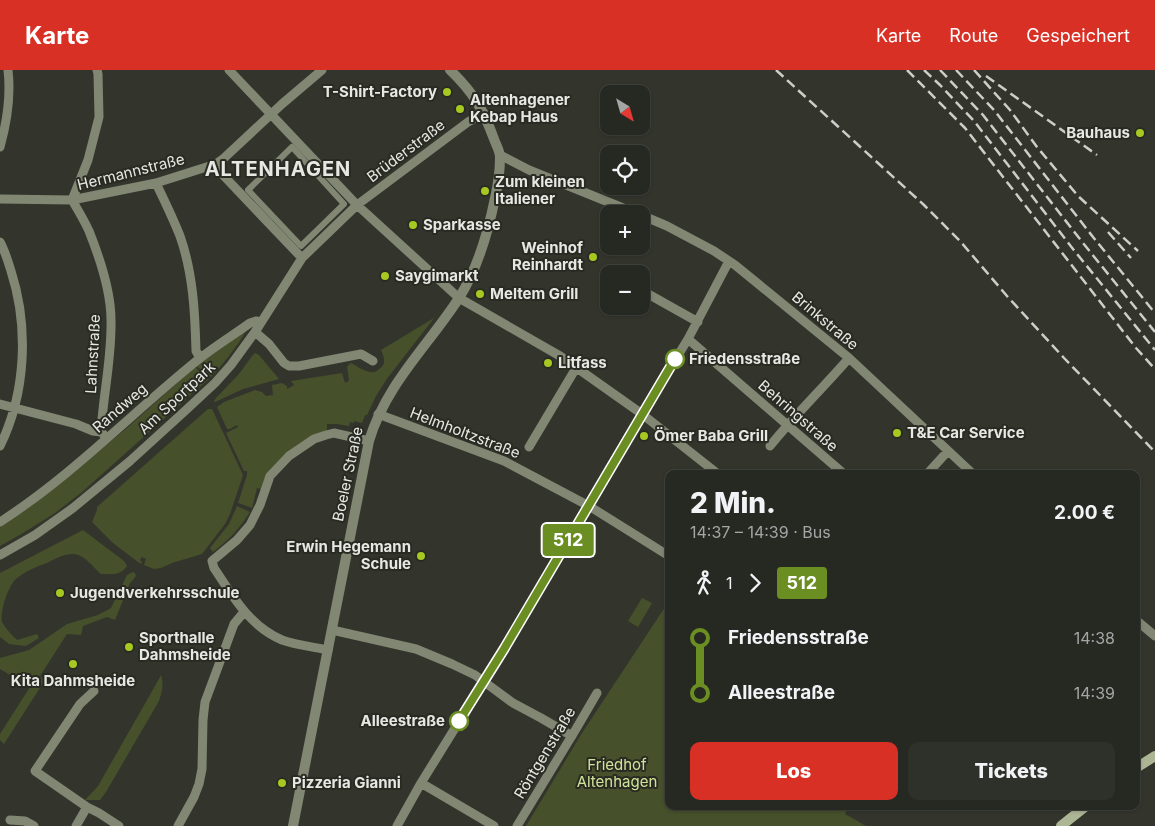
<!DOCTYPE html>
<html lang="de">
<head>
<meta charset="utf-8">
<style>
	:root { --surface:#262822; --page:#2e302a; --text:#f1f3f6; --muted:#a4a6a5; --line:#424440; --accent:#d93025 }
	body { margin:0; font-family:Inter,sans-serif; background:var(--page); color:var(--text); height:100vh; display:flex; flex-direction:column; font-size:19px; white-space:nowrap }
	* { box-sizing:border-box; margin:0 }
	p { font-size:16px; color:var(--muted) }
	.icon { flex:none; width:28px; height:28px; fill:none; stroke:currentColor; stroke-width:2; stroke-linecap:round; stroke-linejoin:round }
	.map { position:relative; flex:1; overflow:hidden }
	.drawer { position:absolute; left:665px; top:400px; width:475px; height:340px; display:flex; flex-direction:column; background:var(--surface); border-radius:10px; box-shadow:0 1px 4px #0004,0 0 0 1px var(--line) }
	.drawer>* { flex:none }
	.badge { padding:0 10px; border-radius:4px; font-size:18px; line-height:32px }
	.needle { width:32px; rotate:143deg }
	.buttons { position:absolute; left:600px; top:15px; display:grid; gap:10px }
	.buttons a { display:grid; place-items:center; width:50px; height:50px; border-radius:10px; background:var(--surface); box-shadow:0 1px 4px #0004,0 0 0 1px var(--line); font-size:25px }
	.map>.badge { position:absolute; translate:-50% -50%; box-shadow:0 0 0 2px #fff }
	.legs { display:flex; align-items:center; gap:8px; height:55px; padding:0 25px; font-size:16px }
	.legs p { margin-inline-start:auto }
	.overview { display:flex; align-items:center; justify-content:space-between; height:85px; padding:0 25px }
	h1 { font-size:28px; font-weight:800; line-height:38px }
	.button { display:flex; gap:10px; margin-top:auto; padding:10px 25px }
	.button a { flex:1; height:58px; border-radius:10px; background:var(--accent); color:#fff; font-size:20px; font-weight:800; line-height:58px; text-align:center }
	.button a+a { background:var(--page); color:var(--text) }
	ul { padding:0 25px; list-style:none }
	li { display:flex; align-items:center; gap:18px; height:55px; font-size:19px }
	li i { display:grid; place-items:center; width:8px; height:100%; margin:0 6px; background:currentColor }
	li i::after { content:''; width:12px; height:12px; margin:-6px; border:4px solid; border-radius:50%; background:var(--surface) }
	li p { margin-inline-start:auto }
	li:first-child i { background:linear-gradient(#0000 50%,currentColor 0) }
	li:last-child i { background:linear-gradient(currentColor 50%,#0000 0) }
	header { display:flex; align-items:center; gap:30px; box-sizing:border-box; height:70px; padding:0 25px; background:var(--accent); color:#fff }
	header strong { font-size:24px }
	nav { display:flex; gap:28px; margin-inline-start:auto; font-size:18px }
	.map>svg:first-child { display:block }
	.green { fill:#46502b }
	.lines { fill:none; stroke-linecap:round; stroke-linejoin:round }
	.pedestrian { stroke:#818773; stroke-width:6 }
	.minor { stroke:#818773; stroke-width:9 }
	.tertiary { stroke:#818773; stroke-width:10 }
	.secondary { stroke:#acb695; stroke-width:10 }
	.rail { stroke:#cdcec9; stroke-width:2.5; stroke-dasharray:10 5; stroke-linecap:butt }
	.line-1-casing { stroke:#fff; stroke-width:11 }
	.line-1 { stroke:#6b8e23; stroke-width:8 }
	.poi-dot { fill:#a6c821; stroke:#292b23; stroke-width:2 }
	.stop-1-dot { fill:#fff; stroke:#6b8e23; stroke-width:2.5 }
	.labels { text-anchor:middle; stroke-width:4; stroke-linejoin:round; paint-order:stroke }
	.poi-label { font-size:15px; font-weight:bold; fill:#e7e8e3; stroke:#292b23; text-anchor:start }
	.street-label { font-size:15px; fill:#e7e8e3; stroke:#292b23 }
	.stop-label { font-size:15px; font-weight:bold; fill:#e7e8e3; stroke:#292b23; text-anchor:start }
	.park-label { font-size:15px; fill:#cfe49a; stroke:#292b23 }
	.district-label { font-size:20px; font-weight:bold; letter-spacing:1px; fill:#e7e8e3; stroke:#292b23 }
</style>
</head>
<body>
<header>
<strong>Karte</strong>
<nav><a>Karte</a><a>Route</a><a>Gespeichert</a></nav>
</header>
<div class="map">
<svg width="1155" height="756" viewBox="0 0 1155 756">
	<rect width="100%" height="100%" fill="#33352d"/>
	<!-- green -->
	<path class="green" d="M 434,248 L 386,310 L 376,326 L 367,345 L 365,345 L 362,353 L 354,351 L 354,353 L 350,352 L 349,356 L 337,354 L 327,354 L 327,360 L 268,402 L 264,410 L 261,419 L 257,418 L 252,438 L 238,433 L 247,405 L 247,401 L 244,401 L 226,363 L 238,357 L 237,355 L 230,359 L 227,359 L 217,337 L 224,332 L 255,320 L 262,322 L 266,326 L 273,325 L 272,315 L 282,313 L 287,316 L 287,319 L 294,315 L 291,311 L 342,303 L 345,313 L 349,311 L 347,296 L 349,296 L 348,295 L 351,293 C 357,296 365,302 371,302 C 374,303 377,301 379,299 C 387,294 384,287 381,280 Z
		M 246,260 L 246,261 C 236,278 224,293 211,307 L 196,296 Z
		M 255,283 L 259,285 L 279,309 L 243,319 L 215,332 L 214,331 L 216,328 L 239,304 L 252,286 Z
		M 195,297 L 209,309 L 194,322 L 82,422 L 55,443 L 23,463 L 0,476 L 0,456 L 27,439 L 51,420 L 127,358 Z
		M 208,339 L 212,339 L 213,341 L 243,405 L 230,444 L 225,454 L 202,484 L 172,493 L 161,498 L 154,499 L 144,495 L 146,489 L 142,487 L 140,490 L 142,492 L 141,494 L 138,492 L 113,473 L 92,452 L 97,440 L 97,437 Z
		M 237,436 L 250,442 C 239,459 229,470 213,482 L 210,478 L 229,454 Z
		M 83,460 L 124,491 L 127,496 C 120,506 112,504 101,504 C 93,497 84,484 73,484 C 64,484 54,489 47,493 C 36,497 25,501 16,509 C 8,516 0,541 2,552 C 6,559 11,564 17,570 L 37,564 L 39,568 L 26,576 L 9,574 L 0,567 L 0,503 Z
		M 133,502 L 135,503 L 136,506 L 130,513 L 115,550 L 107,547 L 83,556 L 81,565 L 67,564 L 40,606 L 45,610 L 4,674 L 0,670 L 0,664 L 30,617 L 0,599 L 0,588 L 29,580 L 67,554 L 98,545 L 111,538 L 127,505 Z
		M 642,528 L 652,533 L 638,557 L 628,551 Z
		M 669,531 L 669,736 L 849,736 L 845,744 L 866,756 L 526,756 L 582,663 Z
		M 161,605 C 164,616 162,621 159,631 L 106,722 L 100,730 L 85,730 L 98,716 L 155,616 Z"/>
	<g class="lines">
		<!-- pedestrian -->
		<path class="pedestrian" d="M 292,77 L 344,134 L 301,176 L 248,120 Z"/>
		<!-- minor -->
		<path class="minor" d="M 97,0 L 98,4 L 99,47 L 88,90 L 72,130 C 78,140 84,150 89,161 C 99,186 111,223 111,250 C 112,288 103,325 101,362 L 107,368
			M 229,0 L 357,135 L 459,228 L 560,286 L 642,344 L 718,404
			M 0,77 C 7,52 11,26 8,0
			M 500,85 L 529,100 L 638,144
			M 216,94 L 222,104 L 302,188
			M 156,113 C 164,130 173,148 180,166 C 193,203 195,242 196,281 L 200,288
			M 0,129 L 72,130 L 156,113 L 216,94 L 223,89 L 282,34 L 322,0
			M 641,145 L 667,156 L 714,181 L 735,195 L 849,288 L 973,404
			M 0,172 C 5,181 8,191 11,201 C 29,257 26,323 0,376
			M 641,220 L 698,252
			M 255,262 L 269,274 L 284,293 L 289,296 L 299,296 L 361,284 L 373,291
			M 688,269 L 844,404
			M 0,334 L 76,354 L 93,361 L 101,362
			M 378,344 L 504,391 L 589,436 L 669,486
			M 770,376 C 795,345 823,318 849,288
			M 529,377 L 576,298
			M 927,404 L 948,381
			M 0,452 C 70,407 130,345 194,293 C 212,278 232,266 250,253 L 256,251 L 261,252
			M 0,485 L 35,465 L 73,438 L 130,391 L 186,340 L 215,313 L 231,295 L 255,262 L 302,188 L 357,135 L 468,52 L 484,43
			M 1136,550 L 1155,566
			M 332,560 L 416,579 L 452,594 L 475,605 L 513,633 L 541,648 L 572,666
			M 328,580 C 314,577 296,575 282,570 C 249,556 233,526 214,498 L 212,491 L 237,470 L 250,455 L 260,435 L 270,406 L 289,386 L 314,369 L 326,365 L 334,363 L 369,371
			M 94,621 L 80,634 L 35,701 L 87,737 L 99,743 L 119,756
			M 421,713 L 494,756
			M 10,750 L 25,751 L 34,756
			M 76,756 L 87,737
			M 178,756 L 194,727 L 199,714 L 202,699 L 203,650 L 205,632 L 234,554 L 244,542
			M 397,756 L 421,713 L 504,579 L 642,344 L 688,269 L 729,191
			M 517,756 L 576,659 L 597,623"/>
		<!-- tertiary -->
		<path class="tertiary" d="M 293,756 L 369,371 C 386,314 428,276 459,228 C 478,198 488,163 495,128 C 498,115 500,101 500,87 C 500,81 496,75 494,69 C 483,39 473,22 450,0"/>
		<!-- secondary -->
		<path class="secondary" d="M 1136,698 L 1155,686
			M 1061,756 L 1086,736"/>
		<!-- rail -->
		<path class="rail" d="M 776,0 L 924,135 L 960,171 L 1007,226 L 1064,288 L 1155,382
			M 907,0 L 965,58 L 1136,278 L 1155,299
			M 924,0 L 940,15 L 974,51 L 1073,179 L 1155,280
			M 940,0 L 983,45 L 1083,173 L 1155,262
			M 956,0 L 994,40 L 1093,167 L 1155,243
			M 974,0 L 1010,40 L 1037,77 L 1078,126 L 1138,181
			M 986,6 L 1097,85
			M 1108,162 L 1131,188"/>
	</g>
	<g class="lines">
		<!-- line-1 casing -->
		<g class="line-1-casing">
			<path id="line-1" d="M 459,651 L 504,579 L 675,289"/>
		</g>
		<!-- line-1 -->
		<use href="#line-1" class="line-1"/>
	</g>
	<!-- markers -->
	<g class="poi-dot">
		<circle cx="447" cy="22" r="5"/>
		<circle cx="460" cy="39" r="5"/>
		<circle cx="1140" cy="63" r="5"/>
		<circle cx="485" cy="121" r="5"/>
		<circle cx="413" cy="155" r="5"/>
		<circle cx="593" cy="187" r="5"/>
		<circle cx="385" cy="206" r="5"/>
		<circle cx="480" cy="224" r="5"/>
		<circle cx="548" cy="293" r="5"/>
		<circle cx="897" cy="363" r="5"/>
		<circle cx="644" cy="366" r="5"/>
		<circle cx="421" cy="486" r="5"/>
		<circle cx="60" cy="523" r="5"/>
		<circle cx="129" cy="577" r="5"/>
		<circle cx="73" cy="594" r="5"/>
		<circle cx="282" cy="713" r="5"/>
	</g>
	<g class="stop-1-dot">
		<circle cx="675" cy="289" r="9"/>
		<circle cx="459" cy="651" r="9"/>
	</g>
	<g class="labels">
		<!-- poi labels -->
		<g class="poi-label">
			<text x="437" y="27" text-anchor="end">T-Shirt-Factory</text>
			<text x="470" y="35">Altenhagener<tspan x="470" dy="17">Kebap Haus</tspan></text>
			<text x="1130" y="68" text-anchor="end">Bauhaus</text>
			<text x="495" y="117">Zum kleinen<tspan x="495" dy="17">Italiener</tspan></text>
			<text x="423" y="160">Sparkasse</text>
			<text x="583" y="183" text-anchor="end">Weinhof<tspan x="583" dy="17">Reinhardt</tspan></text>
			<text x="395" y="211">Saygimarkt</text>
			<text x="490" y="229">Meltem Grill</text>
			<text x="558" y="298">Litfass</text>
			<text x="907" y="368">T&amp;E Car Service</text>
			<text x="654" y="371">Ömer Baba Grill</text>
			<text x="411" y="482" text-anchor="end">Erwin Hegemann<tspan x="411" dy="17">Schule</tspan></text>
			<text x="70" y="528">Jugendverkehrsschule</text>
			<text x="139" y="573">Sporthalle<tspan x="139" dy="17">Dahmsheide</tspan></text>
			<text x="73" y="616" text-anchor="middle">Kita Dahmsheide</text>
			<text x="292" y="718">Pizzeria Gianni</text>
		</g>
		<!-- street labels -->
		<g class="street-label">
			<text transform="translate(406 81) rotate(-37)" y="5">Brüderstraße</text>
			<text transform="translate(131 102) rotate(-14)" y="5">Hermannstraße</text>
			<text transform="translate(825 251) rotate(40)" y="5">Brinkstraße</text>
			<text transform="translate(93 284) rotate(-87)" y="5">Lahnstraße</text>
			<text transform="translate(177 328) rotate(-43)" y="5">Am Sportpark</text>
			<text transform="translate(120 338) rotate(-41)" y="5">Randweg</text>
			<text transform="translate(798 346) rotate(41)" y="5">Behringstraße</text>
			<text transform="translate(465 363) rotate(21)" y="5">Helmholtzstraße</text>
			<text transform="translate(348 404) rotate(-78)" y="5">Boeler Straße</text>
			<text transform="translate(545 683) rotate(-59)" y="5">Röntgenstraße</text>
		</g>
		<!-- stop labels -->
		<g class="stop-label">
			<text x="689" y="294">Friedensstraße</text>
			<text x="445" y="656" text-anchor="end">Alleestraße</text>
		</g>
		<!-- park labels -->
		<g class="park-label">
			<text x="617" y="700">Friedhof<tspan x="617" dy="17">Altenhagen</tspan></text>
		</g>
		<!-- district labels -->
		<g class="district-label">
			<text x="278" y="106">ALTENHAGEN</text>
		</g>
	</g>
</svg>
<div class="buttons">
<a><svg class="needle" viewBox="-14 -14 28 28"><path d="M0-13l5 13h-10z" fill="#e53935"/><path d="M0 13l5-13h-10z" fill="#a4a6a5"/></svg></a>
<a><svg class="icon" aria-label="locate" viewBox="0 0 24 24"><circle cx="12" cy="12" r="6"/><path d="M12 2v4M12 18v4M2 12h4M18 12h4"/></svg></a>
<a>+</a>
<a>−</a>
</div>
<b class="badge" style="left:568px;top:470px;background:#6b8e23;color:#fff">512</b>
<section class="drawer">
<div class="overview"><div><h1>2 Min.</h1><p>14:37 – 14:39 · Bus</p></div><b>2.00 €</b></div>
<div class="legs"><svg class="icon" aria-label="walk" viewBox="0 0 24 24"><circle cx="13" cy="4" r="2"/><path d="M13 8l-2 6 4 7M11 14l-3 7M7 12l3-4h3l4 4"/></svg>1<svg class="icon" aria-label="forward" viewBox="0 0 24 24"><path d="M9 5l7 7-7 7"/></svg><b class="badge" style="background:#6b8e23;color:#fff">512</b></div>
<ul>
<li><i style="color:#6b8e23"></i><b>Friedensstraße</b><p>14:38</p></li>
<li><i style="color:#6b8e23"></i><b>Alleestraße</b><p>14:39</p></li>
</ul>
<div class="button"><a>Los</a><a>Tickets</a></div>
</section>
</div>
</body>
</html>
